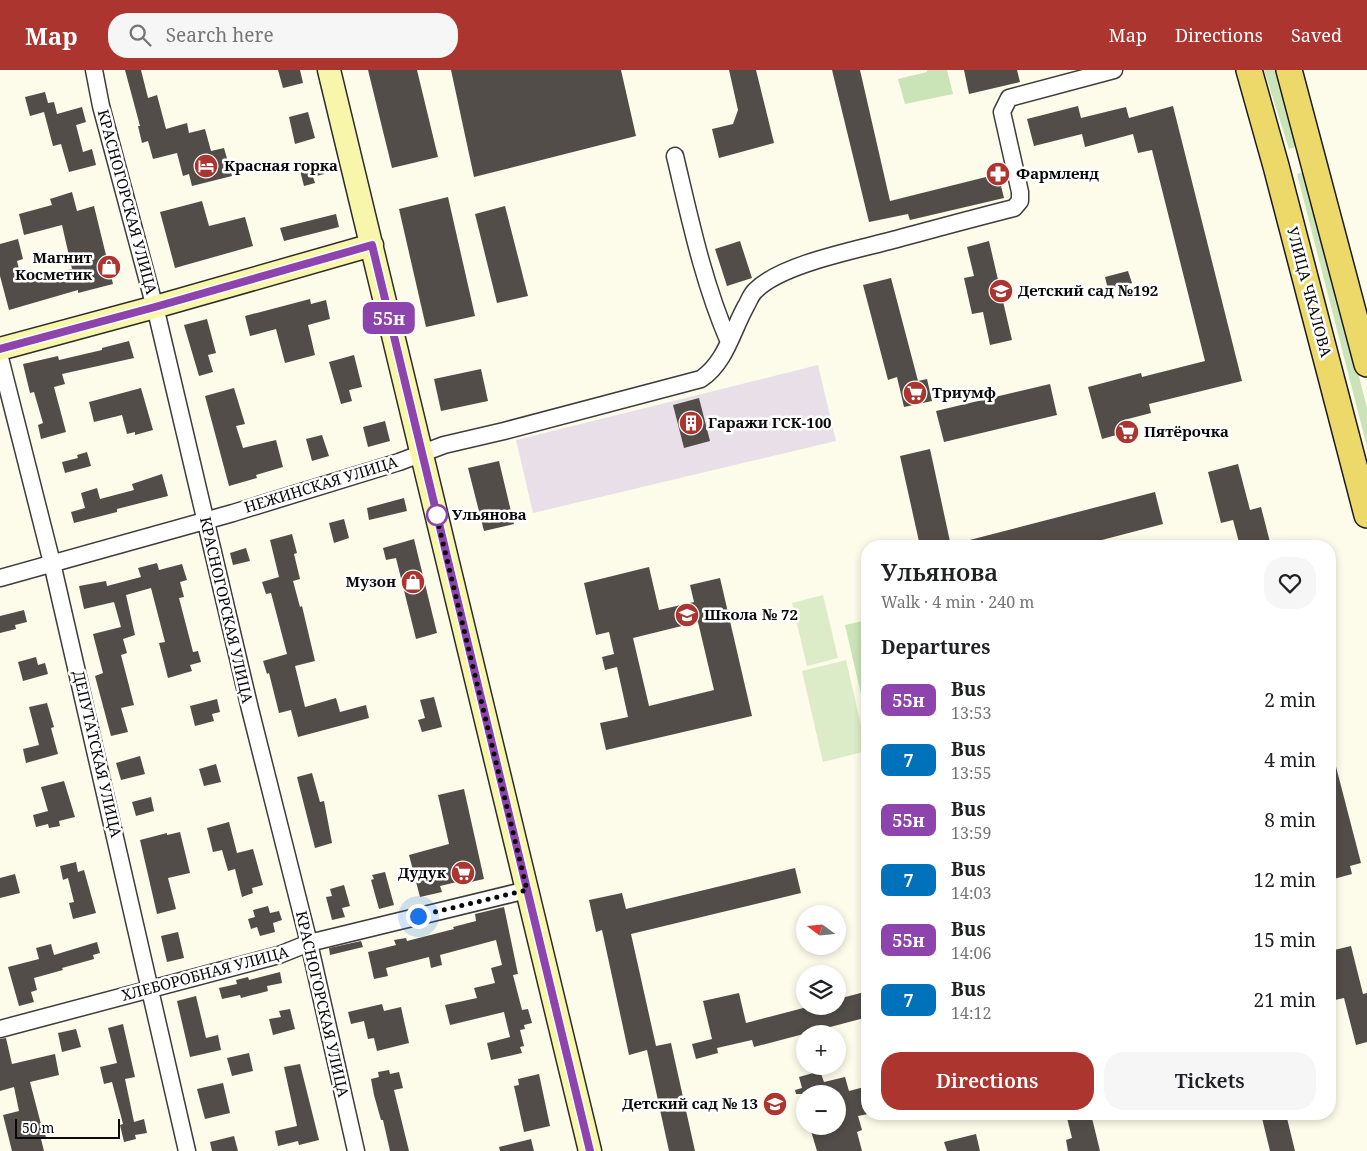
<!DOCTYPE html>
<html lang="en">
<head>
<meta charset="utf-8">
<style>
	:root { --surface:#fff; --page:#f6f6f6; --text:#202124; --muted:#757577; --accent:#ad3530 }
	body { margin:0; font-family:"Noto Serif",serif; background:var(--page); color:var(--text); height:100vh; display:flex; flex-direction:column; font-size:19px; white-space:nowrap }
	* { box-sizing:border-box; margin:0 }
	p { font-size:16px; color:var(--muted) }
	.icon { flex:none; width:28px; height:28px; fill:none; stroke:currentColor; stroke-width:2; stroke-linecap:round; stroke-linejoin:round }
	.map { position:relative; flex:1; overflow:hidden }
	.sheet { position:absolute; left:861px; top:470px; width:475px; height:580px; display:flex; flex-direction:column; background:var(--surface); border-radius:20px; box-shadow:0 2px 8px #0003 }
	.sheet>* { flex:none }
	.badge { padding:0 10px; border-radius:8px; font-size:18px; line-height:32px }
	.needle { width:32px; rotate:286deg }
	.tools { position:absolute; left:796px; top:835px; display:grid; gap:10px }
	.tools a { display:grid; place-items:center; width:50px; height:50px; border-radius:50%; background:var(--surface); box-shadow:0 2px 8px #0003; font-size:25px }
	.scale { position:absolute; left:15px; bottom:12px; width:105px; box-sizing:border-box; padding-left:5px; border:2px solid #0a0a0a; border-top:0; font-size:14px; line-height:18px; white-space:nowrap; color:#0a0a0a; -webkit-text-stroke:4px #fff; paint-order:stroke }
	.you { position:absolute; width:25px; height:25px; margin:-12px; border:4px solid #fff; border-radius:50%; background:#1a73e8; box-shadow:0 0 0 8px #1a73e833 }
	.map>.badge { position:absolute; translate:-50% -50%; box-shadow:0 0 0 2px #fff }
	h2 { padding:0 20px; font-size:19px; line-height:45px }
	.round { display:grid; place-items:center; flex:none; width:52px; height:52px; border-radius:20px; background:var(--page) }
	.summary { display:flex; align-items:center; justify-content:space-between; height:85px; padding:0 20px }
	h1 { font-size:24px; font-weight:600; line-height:38px }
	.button { display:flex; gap:10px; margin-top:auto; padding:10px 20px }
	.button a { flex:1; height:58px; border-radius:20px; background:var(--accent); color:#fff; font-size:20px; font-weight:600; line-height:58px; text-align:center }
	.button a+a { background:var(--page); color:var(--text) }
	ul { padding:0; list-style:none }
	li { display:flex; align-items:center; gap:15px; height:60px; padding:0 20px }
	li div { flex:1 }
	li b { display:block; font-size:19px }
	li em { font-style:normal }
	li .badge { min-width:55px; font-weight:700; text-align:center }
	header { display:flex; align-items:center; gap:30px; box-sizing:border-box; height:70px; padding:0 25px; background:var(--accent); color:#fff }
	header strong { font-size:24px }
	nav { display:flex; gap:28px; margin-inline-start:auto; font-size:18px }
	.search { width:350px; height:45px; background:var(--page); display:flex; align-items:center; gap:12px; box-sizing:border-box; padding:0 18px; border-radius:20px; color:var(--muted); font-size:19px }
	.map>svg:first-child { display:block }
	.industrial { fill:#e9dfe9 }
	.green { fill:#cae4b7 }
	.pitch { fill:#dcecc8 }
	.building { fill:#524d48; fill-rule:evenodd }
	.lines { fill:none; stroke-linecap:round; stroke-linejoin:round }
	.minor-casing { stroke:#3d3d3d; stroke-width:19 }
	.secondary-casing { stroke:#2c2c2c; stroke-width:25 }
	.primary-casing { stroke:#1b1b1b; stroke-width:28 }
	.minor { stroke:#fff; stroke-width:16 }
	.secondary { stroke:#f8f6aa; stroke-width:22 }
	.primary { stroke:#ecd96a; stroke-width:25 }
	.line-casing { stroke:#fff; stroke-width:11 }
	.line { stroke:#8e44ad; stroke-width:8 }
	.walk { stroke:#0a0a0a; stroke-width:5; stroke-dasharray:0 9 }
	.stop-dot { fill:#fff; stroke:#8e44ad; stroke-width:2.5 }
	.labels { text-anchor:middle; stroke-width:5; stroke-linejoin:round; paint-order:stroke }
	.poi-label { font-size:15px; font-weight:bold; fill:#0a0a0a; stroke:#fff; text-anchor:start }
	.street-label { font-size:15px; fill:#0a0a0a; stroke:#fff }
	.stop-label { font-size:15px; font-weight:bold; fill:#0a0a0a; stroke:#fff; text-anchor:start }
</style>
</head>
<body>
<header>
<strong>Map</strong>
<div class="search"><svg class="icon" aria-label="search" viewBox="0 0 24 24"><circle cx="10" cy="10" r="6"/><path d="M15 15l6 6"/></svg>Search here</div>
<nav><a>Map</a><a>Directions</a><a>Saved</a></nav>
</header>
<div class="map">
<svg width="1367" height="1081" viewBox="0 0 1367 1081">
	<rect width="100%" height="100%" fill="#fdfbe9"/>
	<!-- industrial -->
	<path class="industrial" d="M 818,295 L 836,371 L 533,443 L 516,370 Z"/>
	<!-- green -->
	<path class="green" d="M 927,0 L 947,0 L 953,24 L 905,34 L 898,9 L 927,2 Z
		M 1264,0 L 1275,0 L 1299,76 L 1289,79 Z
		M 1307,101 L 1367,338 L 1367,377 L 1297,104 Z
		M 867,550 L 868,550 L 867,650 L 845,555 Z"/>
	<!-- pitch -->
	<path class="pitch" d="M 823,525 L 838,588 L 807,596 L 792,533 Z
		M 846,590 L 867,681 L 823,692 L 802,601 Z"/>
	<!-- building -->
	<path class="building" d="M 125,0 L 141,0 L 148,28 L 157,25 L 166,59 L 187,53 L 189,63 L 205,59 L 211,81 L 224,78 L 232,106 L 192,116 L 189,104 L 183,106 L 177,83 L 153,89 L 148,71 L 142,73 L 138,56 L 140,56 Z
		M 278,0 L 300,0 L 303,13 L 283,18 Z
		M 368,0 L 417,0 L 438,87 L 392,98 Z
		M 451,0 L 621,0 L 636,66 L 474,107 Z
		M 729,0 L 756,0 L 774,73 L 719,88 L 712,59 L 733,54 L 738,40 Z
		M 832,0 L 860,0 L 890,131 L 998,104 L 1004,128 L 910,150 L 908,144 L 869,152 Z
		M 964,0 L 1017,0 L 1020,12 L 969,24 Z
		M 45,22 L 48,33 L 54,32 L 57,44 L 82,37 L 86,52 L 76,55 L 83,82 L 92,79 L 96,95 L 69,102 L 61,74 L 53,76 L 44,42 L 30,46 L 25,27 Z
		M 1078,36 L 1081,48 L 1126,37 L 1129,48 L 1173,36 L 1242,311 L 1149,334 L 1151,343 L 1124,350 L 1127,362 L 1102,369 L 1088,317 L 1141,303 L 1142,307 L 1205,291 L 1152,80 L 1138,83 L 1133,64 L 1085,77 L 1082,64 L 1034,76 L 1027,49 Z
		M 308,42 L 315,68 L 295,74 L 289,47 Z
		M 321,91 L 324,104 L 313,107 L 315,113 L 304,116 L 299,97 Z
		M 72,122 L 77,141 L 94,136 L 113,214 L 78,223 L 78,220 L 9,240 L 0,206 L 0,174 L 18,169 L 23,189 L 17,191 L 22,212 L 72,199 L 62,155 L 24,165 L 19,144 L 52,135 L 50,129 Z
		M 448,127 L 475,246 L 426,257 L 399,139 Z
		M 202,131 L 209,156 L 245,147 L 253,176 L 175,198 L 160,142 Z
		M 505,136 L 528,226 L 497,233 L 475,144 Z
		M 336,144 L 339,157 L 284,171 L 280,158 Z
		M 740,171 L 752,208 L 727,216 L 715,179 Z
		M 989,171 L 1012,270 L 990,275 L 983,242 L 972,244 L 964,208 L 974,206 L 967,177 Z
		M 1128,201 L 1132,213 L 1108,219 L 1105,207 Z
		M 891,208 L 918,311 L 927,309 L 932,331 L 904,337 L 897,307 L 888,310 L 863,215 Z
		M 310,229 L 311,234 L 326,230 L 330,249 L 308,255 L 315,285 L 285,293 L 276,259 L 250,266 L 245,246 Z
		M 207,249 L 216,283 L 208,285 L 213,302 L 199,306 L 184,255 Z
		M 129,271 L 134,288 L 62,304 L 65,314 L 54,317 L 66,362 L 41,369 L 38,355 L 43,353 L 34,322 L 30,323 L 23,294 L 58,286 L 59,290 L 102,280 L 102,278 Z
		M 354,285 L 362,317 L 349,320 L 352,331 L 341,334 L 329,292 Z
		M 481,299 L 488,331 L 441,341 L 434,309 Z
		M 1050,314 L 1057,345 L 944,372 L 936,341 Z
		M 141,318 L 153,360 L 135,365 L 135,362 L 127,364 L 122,345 L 94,352 L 89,332 Z
		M 234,318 L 245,354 L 236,356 L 243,378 L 276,370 L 283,397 L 256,405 L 257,408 L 229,416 L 205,326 Z
		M 699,328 L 710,371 L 684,378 L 673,335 Z
		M 385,351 L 390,371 L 368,377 L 363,357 Z
		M 322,365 L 329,386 L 312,391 L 306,369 Z
		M 930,379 L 951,476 L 920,476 L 900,386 Z
		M 87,382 L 91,396 L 65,403 L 62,392 L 78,388 L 77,385 Z
		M 499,391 L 514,454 L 484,461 L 468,398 Z
		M 1238,394 L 1250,440 L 1261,437 L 1271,476 L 1240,476 L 1233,450 L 1221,453 L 1208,402 Z
		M 162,404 L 168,426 L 117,439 L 117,442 L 74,453 L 71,442 L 85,438 L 81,423 L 97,418 L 100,429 L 134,420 L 132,414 Z
		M 1155,422 L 1163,454 L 1079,476 L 963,476 L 962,472 Z
		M 404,428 L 407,441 L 369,450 L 367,438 Z
		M 344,449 L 349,468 L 334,473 L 329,453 Z
		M 292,464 L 297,483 L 294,484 L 300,509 L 293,511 L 300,537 L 302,536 L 315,591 L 295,596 L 305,637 L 336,628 L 340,642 L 366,635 L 369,648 L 298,667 L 291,640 L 279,643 L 269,603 L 267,604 L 263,591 L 287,584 L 271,523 L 266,524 L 262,512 L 279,507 L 270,470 Z
		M 414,469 L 437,563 L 416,569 L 396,488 L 386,490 L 383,478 Z
		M 246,478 L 250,491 L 233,495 L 230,483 Z
		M 157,493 L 159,500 L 182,494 L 187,510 L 180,512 L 184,527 L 179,528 L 193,582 L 198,581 L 201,592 L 190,595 L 192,601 L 168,608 L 159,573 L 165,572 L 151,518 L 126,525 L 135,565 L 123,569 L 127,583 L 121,585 L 134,635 L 121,638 L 128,662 L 111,666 L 95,606 L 103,603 L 93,564 L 121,557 L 114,532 L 84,539 L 79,516 L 106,511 L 107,516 L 141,507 L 138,498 Z
		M 649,497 L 659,540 L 694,532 L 690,515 L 720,508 L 752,646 L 606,680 L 600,653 L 628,647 L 617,597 L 605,600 L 602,587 L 614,584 L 609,562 L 596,565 L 584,513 ZM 698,552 L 714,620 L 649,636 L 633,568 Z
		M 24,540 L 27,552 L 15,555 L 16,559 L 0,563 L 0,546 Z
		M 36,587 L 38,595 L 45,593 L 48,604 L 23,611 L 18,592 Z
		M 434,627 L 442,657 L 422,662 L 418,650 L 425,648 L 420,630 Z
		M 217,629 L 220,642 L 212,644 L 214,651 L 195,656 L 190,636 Z
		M 47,633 L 54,657 L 51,658 L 58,684 L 26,693 L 23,679 L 39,675 L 29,637 Z
		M 140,686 L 145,704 L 121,710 L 116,693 Z
		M 1334,689 L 1361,793 L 1350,796 L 1352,804 L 1330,810 L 1330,781 L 1335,780 L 1330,760 L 1330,690 Z
		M 216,694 L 221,712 L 204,716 L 199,699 Z
		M 312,703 L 320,732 L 324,731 L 332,773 L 315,778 L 297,707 Z
		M 64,711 L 75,747 L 59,751 L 60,756 L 49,758 L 48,754 L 36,757 L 33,745 L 48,741 L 41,717 Z
		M 464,719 L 484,809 L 466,813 L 465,810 L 440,816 L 442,822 L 420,827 L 409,785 L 449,774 L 438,725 Z
		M 151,727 L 154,741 L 136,746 L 132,732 Z
		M 229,752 L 237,783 L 253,779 L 263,815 L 252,818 L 253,823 L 242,827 L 235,799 L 228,801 L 222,780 L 213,782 L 207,758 Z
		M 180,762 L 190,803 L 168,808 L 176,839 L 157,844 L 140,770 L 167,763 L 167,765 Z
		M 76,792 L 78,802 L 84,800 L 96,843 L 73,849 L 69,833 L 74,832 L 68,808 L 63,810 L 60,796 Z
		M 795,798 L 801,823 L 631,864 L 656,976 L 671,973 L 695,1081 L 669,1081 L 647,980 L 629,985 L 602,860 L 596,862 L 589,830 L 622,823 L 626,839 Z
		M 385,802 L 394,835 L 379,839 L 371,810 L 374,809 L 372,805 Z
		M 15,804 L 20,823 L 0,828 L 0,808 Z
		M 344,815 L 350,836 L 342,838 L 345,847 L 332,850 L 326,827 L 332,826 L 330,819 Z
		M 268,836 L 270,843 L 279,841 L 282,850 L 273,853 L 275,862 L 260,866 L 257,857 L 251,859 L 248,849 L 255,847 L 253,840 Z
		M 504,837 L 518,904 L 513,905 L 522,940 L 528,939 L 532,953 L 524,955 L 525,959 L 520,960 L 524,976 L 520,977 L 522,983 L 491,990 L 487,973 L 510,967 L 504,942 L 450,955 L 445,935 L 477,928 L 474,918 L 495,913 L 491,898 L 502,895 L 496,870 L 440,885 L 442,895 L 431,898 L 429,887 L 386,898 L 388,906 L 374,909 L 368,882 L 396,875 L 394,870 L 406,868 L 407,871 L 454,859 L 453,857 L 476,851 L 475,844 Z
		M 178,862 L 184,888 L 167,892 L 161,866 Z
		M 361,871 L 363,877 L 330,885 L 329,878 Z
		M 97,872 L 100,883 L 93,885 L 94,889 L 62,898 L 63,900 L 34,908 L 37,920 L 31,922 L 34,932 L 19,936 L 8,897 L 39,889 L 36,878 L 51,874 L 54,885 Z
		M 1351,876 L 1363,924 L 1367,923 L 1367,972 L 1356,975 L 1344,928 L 1335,930 L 1330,912 L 1330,881 Z
		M 280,902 L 282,913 L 267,916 L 268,921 L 241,928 L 240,925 L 222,929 L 219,918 L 237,914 L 236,910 L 248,907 L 249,910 Z
		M 868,921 L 868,947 L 754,977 L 752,970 L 717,978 L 718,983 L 696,989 L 692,974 L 712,969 L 703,931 L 739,923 L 746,953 L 811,936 L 838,936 L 838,929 Z
		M 196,926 L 206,968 L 218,965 L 221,980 L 190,987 L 177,931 Z
		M 382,934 L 384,941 L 401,937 L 409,973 L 377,981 L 374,968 L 368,969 L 364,951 L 351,954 L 348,942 Z
		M 290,939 L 295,959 L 273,965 L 269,949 L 281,947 L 279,941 Z
		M 123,954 L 135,1007 L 125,1009 L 134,1052 L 144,1049 L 147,1063 L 135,1065 L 136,1069 L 124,1072 L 120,1055 L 123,1054 L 112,1012 L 104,1014 L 100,997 L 117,993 L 108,958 Z
		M 76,959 L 81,977 L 62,982 L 58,963 Z
		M 6,968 L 12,994 L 55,984 L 59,1005 L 30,1012 L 42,1058 L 44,1057 L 46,1068 L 41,1069 L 44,1081 L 12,1081 L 3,1045 L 19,1041 L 14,1017 L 0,1021 L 0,969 Z
		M 249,983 L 253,1001 L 232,1006 L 227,988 Z
		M 300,994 L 319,1070 L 299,1075 L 298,1071 L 278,1076 L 275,1061 L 297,1056 L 284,997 Z
		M 389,1000 L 390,1004 L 399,1002 L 403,1018 L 394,1020 L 409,1081 L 390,1081 L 383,1050 L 381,1050 L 374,1025 L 371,1009 L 379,1007 L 378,1002 Z
		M 820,1001 L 824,1012 L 845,1007 L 849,1021 L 868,1016 L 868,1044 L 858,1046 L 862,1060 L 857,1062 L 862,1081 L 817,1081 L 811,1061 L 829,1056 L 838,1056 L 838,1024 L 796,1024 L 795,1020 L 802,1018 L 799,1007 Z
		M 539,1004 L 550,1056 L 524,1062 L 514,1016 L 519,1015 L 518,1009 Z
		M 223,1013 L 230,1043 L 205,1049 L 197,1019 Z
		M 1066,1044 L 1091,1044 L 1100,1081 L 1068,1081 L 1066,1070 L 1072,1068 Z
		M 1261,1044 L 1286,1044 L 1295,1081 L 1270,1081 Z
		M 976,1064 L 980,1081 L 947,1081 L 944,1072 Z
		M 234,1066 L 238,1081 L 212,1081 L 210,1072 Z
		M 531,1069 L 534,1081 L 500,1081 L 499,1077 Z"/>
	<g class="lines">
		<!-- minor casing -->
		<g class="minor-casing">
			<path id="minor" d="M 94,0 L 101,36 L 158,249 L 250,639 L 309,873 L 356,1081
				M 675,86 C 690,149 703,212 729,272
				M 0,288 L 52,493 L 187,1081
				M 0,508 L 233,443 L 399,392 L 444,375 L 504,361 L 701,309 C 726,292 732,261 746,236 C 749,231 751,224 756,220 C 782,194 856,180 893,170 C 934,159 974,148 1014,138 L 1020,131 L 1020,122 L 1002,42 L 1009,28 L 1114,0
				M 0,959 L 279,885 L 309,873 L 527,820"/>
		</g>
		<!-- secondary casing -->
		<g class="secondary-casing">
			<path id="secondary" d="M 329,0 L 590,1081
				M 0,279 L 155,237 L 372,175"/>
		</g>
		<!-- primary casing -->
		<g class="primary-casing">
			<path id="primary" d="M 1249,0 L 1276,96 L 1367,445
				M 1289,0 L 1367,294"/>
		</g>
		<!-- minor -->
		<use href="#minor" class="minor"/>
		<!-- secondary -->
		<use href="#secondary" class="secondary"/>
		<!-- primary -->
		<use href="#primary" class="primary"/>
	</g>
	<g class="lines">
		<!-- line casing -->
		<g class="line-casing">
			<path id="line" d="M 0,279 L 155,237 L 372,175 L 590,1081"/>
		</g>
		<!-- line -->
		<use href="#line" class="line"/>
		<!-- walk -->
		<path class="walk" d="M 418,846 L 527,820 L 435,440 L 437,445"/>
	</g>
	<!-- icons -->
	<defs>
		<g id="hotel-disc" transform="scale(1.25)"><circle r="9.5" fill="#ad3530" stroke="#fff"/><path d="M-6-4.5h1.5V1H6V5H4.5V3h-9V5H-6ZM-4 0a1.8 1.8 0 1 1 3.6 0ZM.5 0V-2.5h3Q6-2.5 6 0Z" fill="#fff"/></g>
		<g id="pharmacy-disc" transform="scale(1.25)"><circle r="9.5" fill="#ad3530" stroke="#fff"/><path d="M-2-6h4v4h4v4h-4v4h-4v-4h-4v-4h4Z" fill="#fff"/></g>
		<g id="shop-disc" transform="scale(1.25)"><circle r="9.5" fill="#ad3530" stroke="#fff"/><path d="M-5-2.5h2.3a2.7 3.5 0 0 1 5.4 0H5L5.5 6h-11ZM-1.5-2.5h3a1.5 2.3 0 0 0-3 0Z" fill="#fff"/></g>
		<g id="school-disc" transform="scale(1.25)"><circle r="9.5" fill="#ad3530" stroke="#fff"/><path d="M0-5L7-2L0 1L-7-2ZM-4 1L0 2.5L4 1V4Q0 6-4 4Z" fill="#fff"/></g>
		<g id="supermarket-disc" transform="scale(1.25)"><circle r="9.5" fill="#ad3530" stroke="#fff"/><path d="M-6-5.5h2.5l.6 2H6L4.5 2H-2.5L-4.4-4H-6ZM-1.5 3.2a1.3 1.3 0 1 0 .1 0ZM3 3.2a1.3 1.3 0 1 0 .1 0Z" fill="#fff"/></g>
		<g id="building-disc" transform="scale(1.25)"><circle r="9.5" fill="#ad3530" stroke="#fff"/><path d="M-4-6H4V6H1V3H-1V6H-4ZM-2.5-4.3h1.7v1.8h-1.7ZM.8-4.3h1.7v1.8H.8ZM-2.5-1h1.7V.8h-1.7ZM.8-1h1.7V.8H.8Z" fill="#fff"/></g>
	</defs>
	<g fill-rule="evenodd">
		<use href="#hotel-disc" x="206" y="96"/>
		<use href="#pharmacy-disc" x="998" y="104"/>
		<use href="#shop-disc" x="109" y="197"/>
		<use href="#school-disc" x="1001" y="221"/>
		<use href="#supermarket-disc" x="915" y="323"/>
		<use href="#building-disc" x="691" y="353"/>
		<use href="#supermarket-disc" x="1127" y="362"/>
		<use href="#shop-disc" x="413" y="512"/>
		<use href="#school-disc" x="687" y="545"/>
		<use href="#supermarket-disc" x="463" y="803"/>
		<use href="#school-disc" x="775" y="1034"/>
	</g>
	<!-- markers -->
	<circle class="stop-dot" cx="437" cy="445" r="10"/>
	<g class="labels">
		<!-- poi labels -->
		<g class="poi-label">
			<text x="224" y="101">Красная горка</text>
			<text x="1016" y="109">Фармленд</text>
			<text x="92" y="193" text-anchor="end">Магнит<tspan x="92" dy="17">Косметик</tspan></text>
			<text x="1018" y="226">Детский сад №192</text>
			<text x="932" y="328">Триумф</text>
			<text x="708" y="358">Гаражи ГСК-100</text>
			<text x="1144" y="367">Пятёрочка</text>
			<text x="396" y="517" text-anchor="end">Музон</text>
			<text x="704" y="550">Школа № 72</text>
			<text x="446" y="808" text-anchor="end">Дудук</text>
			<text x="758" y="1039" text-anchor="end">Детский сад № 13</text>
		</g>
		<!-- street labels -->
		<g class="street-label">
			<text transform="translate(127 132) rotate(75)" y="5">КРАСНОГОРСКАЯ УЛИЦА</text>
			<text transform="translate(1309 222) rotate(75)" y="5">УЛИЦА ЧКАЛОВА</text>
			<text transform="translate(321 415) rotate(-17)" y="5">НЕЖИНСКАЯ УЛИЦА</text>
			<text transform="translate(226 540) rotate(77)" y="5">КРАСНОГОРСКАЯ УЛИЦА</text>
			<text transform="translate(97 684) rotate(77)" y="5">ДЕПУТАТСКАЯ УЛИЦА</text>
			<text transform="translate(205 904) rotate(-15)" y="5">ХЛЕБОРОБНАЯ УЛИЦА</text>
			<text transform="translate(322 934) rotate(77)" y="5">КРАСНОГОРСКАЯ УЛИЦА</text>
		</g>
		<!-- stop labels -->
		<g class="stop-label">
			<text x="452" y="450">Ульянова</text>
		</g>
	</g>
</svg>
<div class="tools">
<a><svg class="needle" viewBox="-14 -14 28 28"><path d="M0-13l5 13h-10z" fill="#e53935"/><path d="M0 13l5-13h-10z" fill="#757577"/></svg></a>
<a><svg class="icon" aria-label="layers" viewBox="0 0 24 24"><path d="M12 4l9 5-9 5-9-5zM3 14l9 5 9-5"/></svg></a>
<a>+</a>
<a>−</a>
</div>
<div class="scale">50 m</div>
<div class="you" style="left:418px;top:846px"></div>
<b class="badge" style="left:389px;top:248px;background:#8e44ad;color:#fff">55н</b>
<section class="sheet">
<div class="summary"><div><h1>Ульянова</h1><p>Walk · 4 min · 240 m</p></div><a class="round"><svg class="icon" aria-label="heart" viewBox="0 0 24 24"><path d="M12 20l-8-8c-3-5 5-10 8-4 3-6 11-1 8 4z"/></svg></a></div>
<h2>Departures</h2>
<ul>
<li><span class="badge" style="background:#8e44ad;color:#fff">55н</span><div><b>Bus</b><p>13:53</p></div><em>2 min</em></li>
<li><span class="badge" style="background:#0072bc;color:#fff">7</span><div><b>Bus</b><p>13:55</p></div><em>4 min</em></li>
<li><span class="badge" style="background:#8e44ad;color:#fff">55н</span><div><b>Bus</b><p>13:59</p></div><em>8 min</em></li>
<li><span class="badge" style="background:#0072bc;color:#fff">7</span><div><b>Bus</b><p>14:03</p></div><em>12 min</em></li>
<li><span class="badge" style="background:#8e44ad;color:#fff">55н</span><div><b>Bus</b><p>14:06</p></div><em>15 min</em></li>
<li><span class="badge" style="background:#0072bc;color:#fff">7</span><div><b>Bus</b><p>14:12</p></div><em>21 min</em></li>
</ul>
<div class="button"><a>Directions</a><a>Tickets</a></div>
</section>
</div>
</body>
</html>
